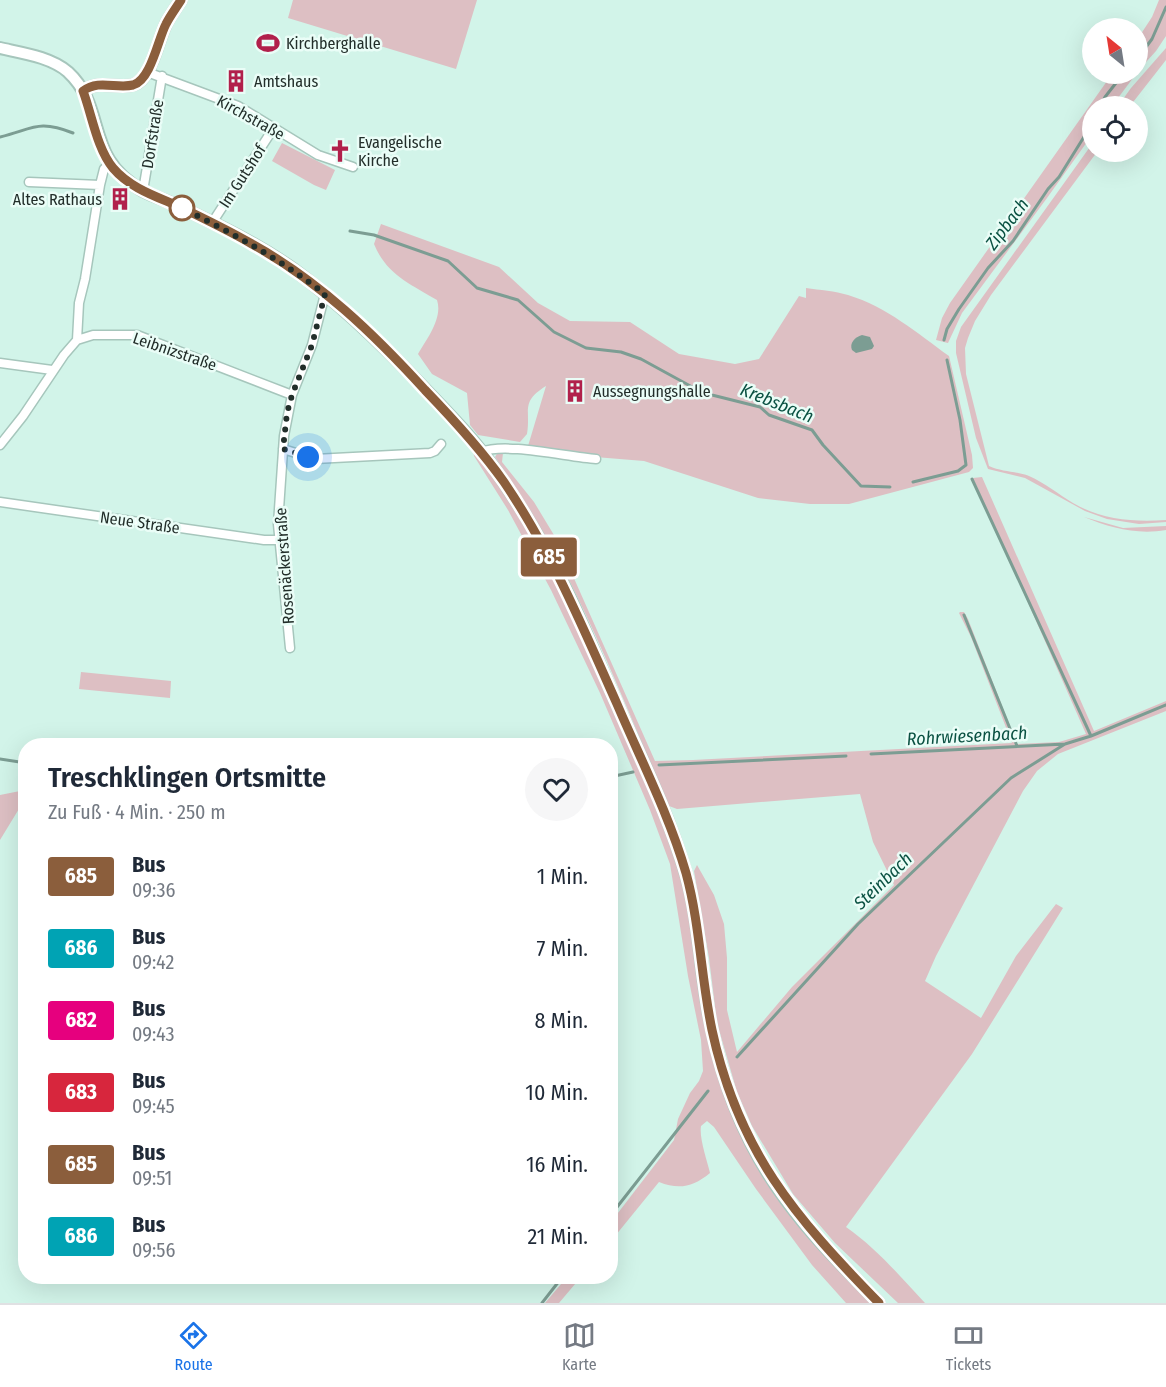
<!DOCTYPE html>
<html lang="de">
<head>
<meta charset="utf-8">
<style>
	:root { --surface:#fff; --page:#f6f6f7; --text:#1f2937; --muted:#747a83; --line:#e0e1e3; --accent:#1a73e8 }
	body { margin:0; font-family:"Fira Sans Condensed",sans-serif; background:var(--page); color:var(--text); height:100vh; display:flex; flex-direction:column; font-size:22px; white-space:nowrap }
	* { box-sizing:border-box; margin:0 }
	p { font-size:20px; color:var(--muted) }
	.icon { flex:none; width:33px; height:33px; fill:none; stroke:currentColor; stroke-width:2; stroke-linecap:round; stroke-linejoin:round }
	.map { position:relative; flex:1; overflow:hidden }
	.drawer { position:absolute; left:18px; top:738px; width:600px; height:546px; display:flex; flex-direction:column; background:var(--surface); border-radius:24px; box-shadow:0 6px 24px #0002 }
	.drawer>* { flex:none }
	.badge { padding:0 12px; border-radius:4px; font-size:21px; line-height:39px }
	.needle { width:39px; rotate:330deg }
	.controls { position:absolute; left:1082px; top:18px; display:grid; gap:12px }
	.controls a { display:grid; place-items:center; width:66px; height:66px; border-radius:50%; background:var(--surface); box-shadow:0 6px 24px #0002; font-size:30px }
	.you { position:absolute; width:30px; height:30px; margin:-15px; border:4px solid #fff; border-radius:50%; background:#1a73e8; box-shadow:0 0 0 9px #1a73e833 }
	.map>.badge { position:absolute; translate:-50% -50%; box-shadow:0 0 0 3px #fff }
	.round { display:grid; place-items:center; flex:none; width:63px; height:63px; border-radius:32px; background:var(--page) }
	.summary { display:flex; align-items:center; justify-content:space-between; height:102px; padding:0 30px }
	h1 { font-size:28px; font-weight:600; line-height:45px }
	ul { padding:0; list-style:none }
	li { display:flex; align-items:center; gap:18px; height:72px; padding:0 30px }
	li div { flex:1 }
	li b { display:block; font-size:22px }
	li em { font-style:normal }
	li .badge { min-width:66px; font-weight:700; text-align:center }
	.tab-bar { display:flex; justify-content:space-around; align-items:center; height:84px; border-top:2px solid var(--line); background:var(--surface); font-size:16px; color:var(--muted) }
	.tab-bar a { display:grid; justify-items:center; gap:3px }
	.tab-bar .active { color:var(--accent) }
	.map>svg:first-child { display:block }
	.green { fill:#ddbfc3 }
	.water { fill:#7c9d93 }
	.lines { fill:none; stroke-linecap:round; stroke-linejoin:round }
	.stream { stroke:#7c9d93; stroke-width:3 }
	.minor-casing { stroke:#a6c6bc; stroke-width:11 }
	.tertiary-casing { stroke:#a6c6bc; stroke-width:14 }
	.minor { stroke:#fff; stroke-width:8 }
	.tertiary { stroke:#fff; stroke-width:10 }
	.line-casing { stroke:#fff; stroke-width:14 }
	.line { stroke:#8b5e3c; stroke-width:9 }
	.walk { stroke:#222e2a; stroke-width:6; stroke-dasharray:0 10.8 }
	.stop-dot { fill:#fff; stroke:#8b5e3c; stroke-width:3 }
	.labels { text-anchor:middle; stroke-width:5; stroke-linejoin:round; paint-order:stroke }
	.poi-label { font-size:16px; fill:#222e2a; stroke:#eafdf7; text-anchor:start }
	.street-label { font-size:16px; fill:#222e2a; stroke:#eafdf7 }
	.water-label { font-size:18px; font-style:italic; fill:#0a5142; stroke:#eafdf7 }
</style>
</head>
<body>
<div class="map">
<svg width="1166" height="1303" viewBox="0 0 1166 1303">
	<rect width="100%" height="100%" fill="#d2f4e9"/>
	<!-- green -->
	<path class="green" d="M 293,0 L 477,0 L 456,69 L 288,18 Z
		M 1159,0 L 1166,0 L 1166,36 L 1156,51 L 1137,72 L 1137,40 L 1152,17 Z
		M 1166,48 L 1166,60 L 1130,106 L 1118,106 L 1131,88 Z
		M 1112,74 L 1136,74 L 1112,106 L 1092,106 L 1092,135 L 1047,198 L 962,313 L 948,343 L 936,340 L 942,318 L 950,303 Z
		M 282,143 L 335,170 L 326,190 L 314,185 L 272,161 Z
		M 1092,144 L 1092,152 L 1097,152 L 991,295 L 975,321 L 968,338 L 965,348 L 966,374 L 989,466 C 1002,472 1016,471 1029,476 C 1045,483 1058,494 1073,503 C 1102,520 1133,522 1166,520 L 1166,522 L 1139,524 L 1107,519 L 1085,511 L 1025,478 L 988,469 L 976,438 L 956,353 L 956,341 L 961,327 Z
		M 381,224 L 499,267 L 538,303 L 570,321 L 630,322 L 679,354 L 735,364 L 759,359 L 799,296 L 806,298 L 806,288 C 820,290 835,291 848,295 C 887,307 917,333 949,356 L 972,455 L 973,468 L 969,472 L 849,504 L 810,504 L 758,498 L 644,461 L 595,457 L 528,446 L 546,386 C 520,402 531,410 527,434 L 520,442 L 478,435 L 470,425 L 467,393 L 432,374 L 418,354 C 427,339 443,318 437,300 C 410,284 386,274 374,244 Z
		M 473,448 L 527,522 L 567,597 L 669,831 L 687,887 L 719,1071 L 765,1169 L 877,1303 L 846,1303 L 812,1265 L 756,1189 L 714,1127 L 707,1121 L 701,1126 C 699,1138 707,1160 710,1173 C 693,1187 679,1190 659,1182 L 611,1241 L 611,1222 L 674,1140 L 678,1119 L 690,1093 L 699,1081 L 703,1071 L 701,1040 L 688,976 L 670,864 L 650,810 L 600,693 L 551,590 L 508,510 L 474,456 Z
		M 498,452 L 503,453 L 502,462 L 534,502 L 557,540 L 655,761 L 693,760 L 1012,743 L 971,637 L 959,613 L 960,612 L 964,612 L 968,619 L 1017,744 L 1059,742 L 1086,734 L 973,478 L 982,477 L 1094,731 L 1166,701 L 1166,711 L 1058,754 L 1037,771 L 1023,791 L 936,956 L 925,981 L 981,1018 L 1016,956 L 1056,904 L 1063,908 L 972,1054 L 846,1227 C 876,1248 900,1276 925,1303 L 898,1303 L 835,1243 L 793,1194 L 752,1126 L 737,1092 L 717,1023 L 709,958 L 694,871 L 697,865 L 714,895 L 724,924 L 727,958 L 727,1010 L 737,1052 L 792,987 L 894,885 L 873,842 L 860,794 L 677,809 L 669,806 C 633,724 600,638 558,559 C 539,523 517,490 495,457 Z
		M 1084,517 L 1123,528 L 1166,526 L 1166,530 C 1137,535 1111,528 1084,517 Z
		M 81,672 L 171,681 L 170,698 L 79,689 Z
		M 25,790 L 25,799 L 0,840 L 0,795 Z
		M 567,1277 L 581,1277 L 559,1303 L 545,1303 Z"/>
	<!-- water -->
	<path class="water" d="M 862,335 L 870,337 L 874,346 L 872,349 L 856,353 L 852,350 C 849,343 855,337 862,335 Z"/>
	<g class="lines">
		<!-- stream -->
		<path class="stream" d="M 1137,59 L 1152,39 L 1166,7
			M 1100,106 L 1105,97 L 1123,74
			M 0,137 C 33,129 38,119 73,133
			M 350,231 L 374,235 L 448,261 L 477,288 L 518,300 L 554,332 L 586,348 L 621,352 L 641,359 L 694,388 L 712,395 L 760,407 L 769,415 L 812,430 L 823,445 L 861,486 L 890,487
			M 944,340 L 947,329 L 959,309 L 988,268 L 1013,241 L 1048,189 L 1059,177 L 1092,124
			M 972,479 L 1091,736
			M 913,482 L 958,471 L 966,465 L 960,420 L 947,360
			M 964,615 L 1017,746
			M 871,754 L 1065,744 L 1091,736 L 1166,705
			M 0,759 L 26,763
			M 659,765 L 846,756
			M 610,777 L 633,772
			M 737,1057 L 858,924 L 1011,778 L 1065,744
			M 610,1216 L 708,1091
			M 542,1303 L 563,1276"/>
		<!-- minor casing -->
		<g class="minor-casing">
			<path id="minor" d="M 147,72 L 238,106 L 318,155 L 353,167
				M 29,182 L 100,185
				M 143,191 L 162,76
				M 212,223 L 273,129
				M 77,340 L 79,303 L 85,279 L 100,185 L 104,169 L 110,163
				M 0,363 L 52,370
				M 0,445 L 23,416 L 64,355 L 77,340 L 93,335 L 137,335 L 292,395
				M 283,449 L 315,459 L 430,453 L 435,451 L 441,444
				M 482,452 C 505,442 567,457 596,459
				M 0,502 L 264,540 L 279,540
				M 290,648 L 278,524 L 284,436 L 292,395 L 312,345 L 325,294"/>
		</g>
		<!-- tertiary casing -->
		<g class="tertiary-casing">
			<path id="tertiary" d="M 0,48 C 22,53 51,57 68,72 C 108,109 83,158 143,191 C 155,197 168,201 180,207 C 218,225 258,244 293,269 C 341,304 383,345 424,388 C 441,406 458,423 473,441 C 496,468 515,498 533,528 C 566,583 590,643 616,702 C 641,758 669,815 686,874 C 700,923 700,975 711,1025 C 724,1088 748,1149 787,1201 C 814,1238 847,1270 879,1303
				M 83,91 C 99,79 116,89 133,85 C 151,80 158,40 166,24 C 170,16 176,8 181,0"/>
		</g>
		<!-- minor -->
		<use href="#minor" class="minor"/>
		<!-- tertiary -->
		<use href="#tertiary" class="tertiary"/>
	</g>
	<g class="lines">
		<!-- line casing -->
		<g class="line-casing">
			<path id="line" d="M 181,0 C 176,8 170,16 166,24 C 158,39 151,80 133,85 C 116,89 99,79 83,91 C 92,115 97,149 113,168 C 130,188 155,196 178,206 C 203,218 228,230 252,244 C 319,281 374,334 425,390 C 453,419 480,448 504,482 C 551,551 583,628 617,704 C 641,760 669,815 686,873 C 700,924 701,978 712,1030 C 738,1151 795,1217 879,1303"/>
		</g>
		<!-- line -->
		<use href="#line" class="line"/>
		<!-- walk -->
		<path class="walk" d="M 182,208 L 175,205 C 228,230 278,258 325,294 L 312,345 L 292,395 L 287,413 L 283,449 L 308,457"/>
	</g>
	<!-- icons -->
	<defs>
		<g id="stadium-bare" transform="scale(1.8)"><path d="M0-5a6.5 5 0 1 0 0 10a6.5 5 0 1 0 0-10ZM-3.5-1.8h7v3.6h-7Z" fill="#b1204b" stroke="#eafdf7" stroke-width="2.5" paint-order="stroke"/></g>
		<g id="building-bare" transform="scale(1.8)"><path d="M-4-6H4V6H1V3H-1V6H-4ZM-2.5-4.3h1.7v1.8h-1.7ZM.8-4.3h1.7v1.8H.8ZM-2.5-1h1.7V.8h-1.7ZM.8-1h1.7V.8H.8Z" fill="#b1204b" stroke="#eafdf7" stroke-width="2.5" paint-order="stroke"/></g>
		<g id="church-bare" transform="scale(1.8)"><path d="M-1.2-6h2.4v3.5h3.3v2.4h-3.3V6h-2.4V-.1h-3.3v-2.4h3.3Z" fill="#b1204b" stroke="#eafdf7" stroke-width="2.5" paint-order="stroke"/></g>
	</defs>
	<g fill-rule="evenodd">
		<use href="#stadium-bare" x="268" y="43"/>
		<use href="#building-bare" x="236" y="81"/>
		<use href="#church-bare" x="340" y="151"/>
		<use href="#building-bare" x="120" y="199"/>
		<use href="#building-bare" x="575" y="391"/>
	</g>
	<!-- markers -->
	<circle class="stop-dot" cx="182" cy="208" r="12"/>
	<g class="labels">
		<!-- poi labels -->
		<g class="poi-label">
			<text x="286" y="49">Kirchberghalle</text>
			<text x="254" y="87">Amtshaus</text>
			<text x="358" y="148">Evangelische<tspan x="358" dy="18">Kirche</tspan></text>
			<text x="102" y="205" text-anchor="end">Altes Rathaus</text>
			<text x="593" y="397">Aussegnungshalle</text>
		</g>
		<!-- street labels -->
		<g class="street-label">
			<text transform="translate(251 117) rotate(29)" y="6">Kirchstraße</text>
			<text transform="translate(152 134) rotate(-81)" y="6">Dorfstraße</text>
			<text transform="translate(242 176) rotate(-57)" y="6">Im Gutshof</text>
			<text transform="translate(175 351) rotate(19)" y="6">Leibnizstraße</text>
			<text transform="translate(140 522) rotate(8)" y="6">Neue Straße</text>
			<text transform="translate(284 566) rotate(-94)" y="6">Rosenäckerstraße</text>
		</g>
		<!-- water labels -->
		<g class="water-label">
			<text transform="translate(1007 224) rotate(-53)" y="6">Zipbach</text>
			<text transform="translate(777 403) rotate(22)" y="6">Krebsbach</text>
			<text transform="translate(967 736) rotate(-3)" y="6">Rohrwiesenbach</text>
			<text transform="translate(883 881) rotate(-44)" y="6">Steinbach</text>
		</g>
	</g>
</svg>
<div class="controls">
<a><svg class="needle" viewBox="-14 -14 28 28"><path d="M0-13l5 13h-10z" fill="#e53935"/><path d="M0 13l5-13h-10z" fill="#747a83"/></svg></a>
<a><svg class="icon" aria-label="locate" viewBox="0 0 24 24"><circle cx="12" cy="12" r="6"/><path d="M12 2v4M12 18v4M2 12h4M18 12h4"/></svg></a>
</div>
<div class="you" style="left:308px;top:457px"></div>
<b class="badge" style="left:549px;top:557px;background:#8b5e3c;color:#fff">685</b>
<section class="drawer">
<div class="summary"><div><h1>Treschklingen Ortsmitte</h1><p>Zu Fuß · 4 Min. · 250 m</p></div><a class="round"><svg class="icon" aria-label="heart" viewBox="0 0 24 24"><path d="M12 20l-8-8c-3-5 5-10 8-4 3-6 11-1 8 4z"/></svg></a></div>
<ul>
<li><span class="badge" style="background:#8b5e3c;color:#fff">685</span><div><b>Bus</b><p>09:36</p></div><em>1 Min.</em></li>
<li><span class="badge" style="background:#00a3b4;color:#fff">686</span><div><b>Bus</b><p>09:42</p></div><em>7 Min.</em></li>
<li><span class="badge" style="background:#e6007e;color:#fff">682</span><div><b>Bus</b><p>09:43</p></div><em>8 Min.</em></li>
<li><span class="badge" style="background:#d7263d;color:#fff">683</span><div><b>Bus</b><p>09:45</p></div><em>10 Min.</em></li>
<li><span class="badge" style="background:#8b5e3c;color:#fff">685</span><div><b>Bus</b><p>09:51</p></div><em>16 Min.</em></li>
<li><span class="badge" style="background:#00a3b4;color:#fff">686</span><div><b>Bus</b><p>09:56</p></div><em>21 Min.</em></li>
</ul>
</section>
</div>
<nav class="tab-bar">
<a class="active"><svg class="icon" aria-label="directions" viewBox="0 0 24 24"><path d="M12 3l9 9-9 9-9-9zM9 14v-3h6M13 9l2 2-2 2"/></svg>Route</a>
<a><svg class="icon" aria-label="map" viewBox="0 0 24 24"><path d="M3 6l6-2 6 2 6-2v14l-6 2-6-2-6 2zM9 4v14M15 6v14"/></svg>Karte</a>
<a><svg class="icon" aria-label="tickets" viewBox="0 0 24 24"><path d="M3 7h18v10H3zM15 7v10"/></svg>Tickets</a>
</nav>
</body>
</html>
